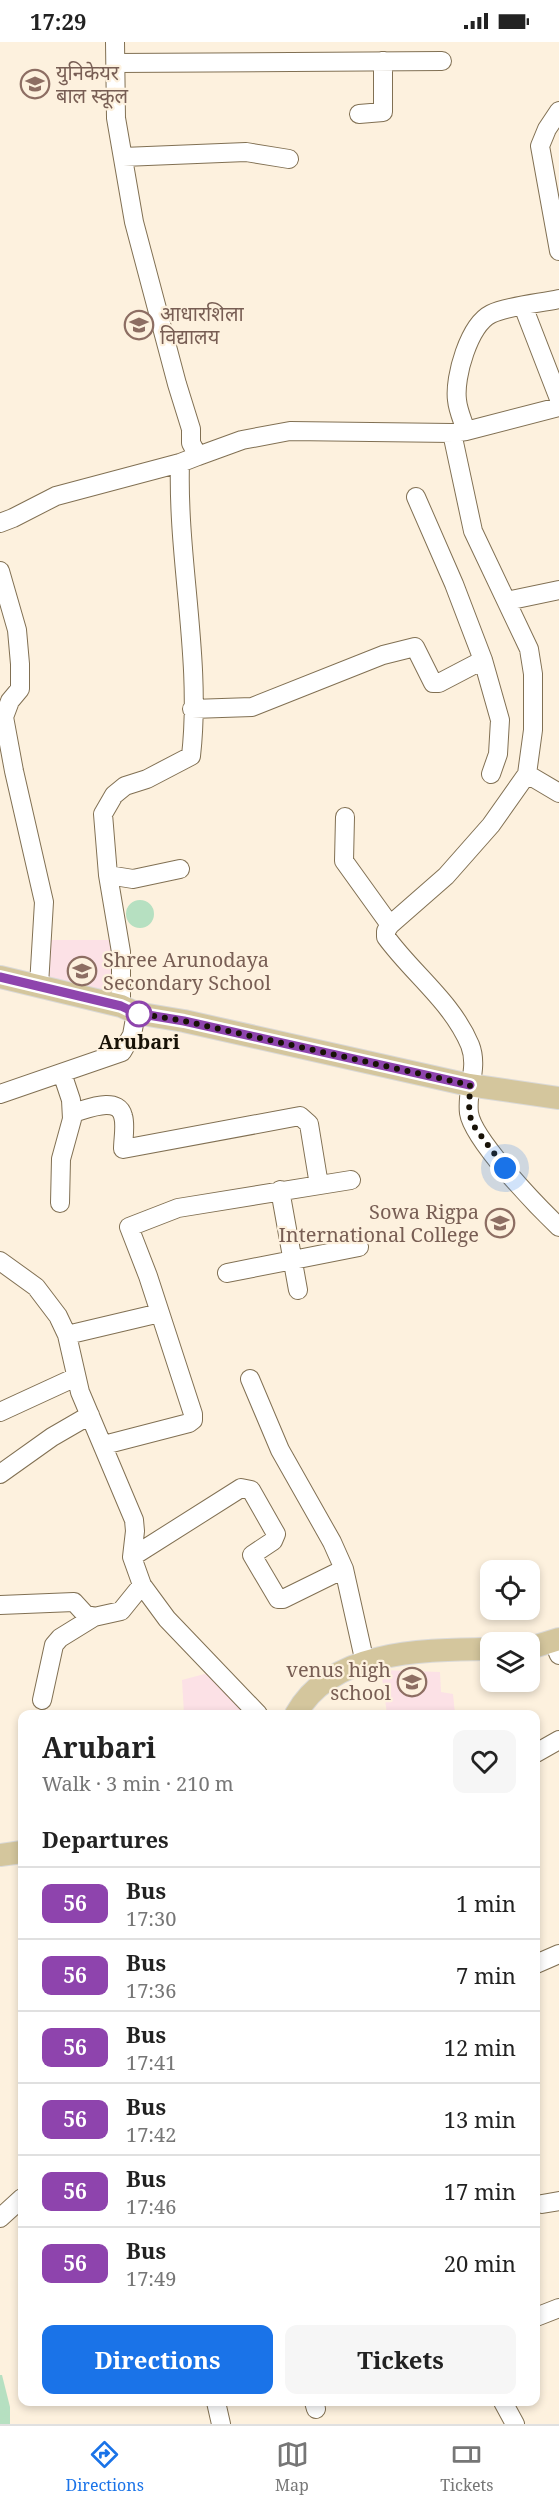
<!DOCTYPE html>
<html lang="en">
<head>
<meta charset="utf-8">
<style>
	:root { --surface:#fff; --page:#f6f6f6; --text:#222; --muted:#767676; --line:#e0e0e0; --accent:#1a73e8 }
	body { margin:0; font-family:"Noto Serif","Noto Sans Devanagari",serif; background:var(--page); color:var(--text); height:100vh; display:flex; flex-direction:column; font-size:22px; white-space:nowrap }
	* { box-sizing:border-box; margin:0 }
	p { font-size:20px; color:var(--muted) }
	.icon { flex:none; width:33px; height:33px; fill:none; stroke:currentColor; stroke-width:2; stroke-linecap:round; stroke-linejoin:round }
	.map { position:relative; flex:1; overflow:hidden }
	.drawer { position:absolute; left:18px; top:1668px; width:522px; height:696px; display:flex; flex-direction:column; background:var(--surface); border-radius:12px; box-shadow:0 3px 9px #0003 }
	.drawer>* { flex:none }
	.badge { padding:0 12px; border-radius:9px; font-size:21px; line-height:39px }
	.tools { position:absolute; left:480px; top:1518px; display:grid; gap:12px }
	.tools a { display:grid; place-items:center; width:60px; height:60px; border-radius:12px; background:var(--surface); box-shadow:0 3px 9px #0003; font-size:30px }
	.you { position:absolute; width:30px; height:30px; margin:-15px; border:4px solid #fff; border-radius:50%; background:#1a73e8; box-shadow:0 0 0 9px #1a73e833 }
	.map>.badge { position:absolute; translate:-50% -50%; box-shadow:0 0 0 3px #fff }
	h2 { padding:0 24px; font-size:22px; line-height:54px }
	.round { display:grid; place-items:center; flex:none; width:63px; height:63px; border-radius:12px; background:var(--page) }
	.head { display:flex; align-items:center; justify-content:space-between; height:102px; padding:0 24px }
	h1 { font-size:28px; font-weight:700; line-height:45px }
	.button { display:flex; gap:12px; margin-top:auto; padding:12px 24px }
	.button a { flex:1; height:69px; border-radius:12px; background:var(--accent); color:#fff; font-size:24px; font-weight:700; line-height:69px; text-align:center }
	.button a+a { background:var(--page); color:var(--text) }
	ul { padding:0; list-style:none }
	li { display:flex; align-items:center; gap:18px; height:72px; padding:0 24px; border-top:2px solid var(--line) }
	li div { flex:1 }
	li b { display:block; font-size:22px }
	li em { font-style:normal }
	li .badge { min-width:66px; font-weight:700; text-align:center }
	.status { display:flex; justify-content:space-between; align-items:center; height:42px; padding:0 30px; background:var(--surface); direction:ltr }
	.status svg { height:16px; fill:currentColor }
	.tabs { display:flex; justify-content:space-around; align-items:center; height:84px; border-top:2px solid var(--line); background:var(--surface); font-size:16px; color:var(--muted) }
	.tabs a { display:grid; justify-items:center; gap:3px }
	.tabs .on { color:var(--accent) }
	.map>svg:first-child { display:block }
	.education { fill:#fce1e6 }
	.green { fill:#b6e0c1 }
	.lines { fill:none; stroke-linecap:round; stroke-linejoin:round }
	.minor-casing { stroke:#817053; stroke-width:20 }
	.major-casing { stroke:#dad9d7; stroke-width:24 }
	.minor { stroke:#fff; stroke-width:18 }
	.major { stroke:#d4c69d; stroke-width:22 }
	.line-casing { stroke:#fff; stroke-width:14 }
	.line { stroke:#8e44ad; stroke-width:9 }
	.walk { stroke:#181207; stroke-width:6; stroke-dasharray:0 10.8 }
	.stop-dot { fill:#fff; stroke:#8e44ad; stroke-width:3 }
	.labels { text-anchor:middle; stroke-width:4.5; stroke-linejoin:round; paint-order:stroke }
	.education-label { font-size:20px; fill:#785e54; stroke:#fdf1de; text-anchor:start }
	.stop-label { font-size:20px; font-weight:bold; fill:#181207; stroke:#fdf1de }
</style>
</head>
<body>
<div class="status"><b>17:29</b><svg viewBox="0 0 49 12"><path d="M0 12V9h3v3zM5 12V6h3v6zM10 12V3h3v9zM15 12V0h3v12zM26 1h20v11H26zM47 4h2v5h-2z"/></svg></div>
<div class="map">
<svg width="559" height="2382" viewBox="0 0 559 2382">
	<rect width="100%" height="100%" fill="#fdf1de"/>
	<!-- education -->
	<path class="education" d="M 50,898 L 117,898 L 116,953 L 46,944 Z
		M 381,1628 L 440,1630 L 441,1650 L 453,1652 L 455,1672 L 387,1672 Z
		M 212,1630 L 252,1672 L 184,1672 L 182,1638 Z"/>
	<!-- green -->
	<path class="green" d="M126 872a14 14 0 1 1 28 0a14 14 0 1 1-28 0Z
		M 0,2333 L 2,2333 L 10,2365 L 10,2382 L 0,2382 Z"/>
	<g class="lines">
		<!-- minor casing -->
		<g class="minor-casing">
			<path id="minor" d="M 115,0 L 116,76 L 134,180 L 177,342 L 191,387 L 191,401 L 198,414 L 180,421 C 177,517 202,617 191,714 L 147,737 L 125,744 L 114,753 L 103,772 L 108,833 L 121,910 L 121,964
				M 116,21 L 442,19
				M 559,69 L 547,87 L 540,104 L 559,209
				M 359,72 L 383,70 L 383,19
				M 123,115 L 246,110 L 289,117
				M 523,264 L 559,357
				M 466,389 C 463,379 458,369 457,358 C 454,335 469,283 491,272 C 507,264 541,261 559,257
				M 452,391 L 473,489 L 529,607 L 533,632 L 533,688 L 527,732 L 491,783 L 446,834 L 390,883 L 386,889 L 386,895 C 413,932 452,960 470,1003 C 479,1026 466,1047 469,1071 C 473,1098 538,1165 559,1185
				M 198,414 L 242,398 L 290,389 L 452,391 L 466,389 L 559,365
				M 416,455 L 454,542 L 483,618 L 500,678 L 498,712 L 491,732
				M 0,481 L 13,476 L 56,454 L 180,421
				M 0,529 L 17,588 L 20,622 L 20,647 L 10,659 L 4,675 L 14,729 L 44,860 L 39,943
				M 507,559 L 559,548
				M 192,667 L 252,665 L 383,613 L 415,605 L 433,641 L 439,641 L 483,618
				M 527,732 L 559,751
				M 345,775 L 344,819 L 390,883
				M 108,833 L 133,837 L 180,827
				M 0,1052 L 122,1010 L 132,993 L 136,971
				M 72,1071 C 85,1068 118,1053 123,1074 C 126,1083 123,1097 123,1107 L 300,1074 L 309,1082 L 319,1143
				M 280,1148 L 298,1248
				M 60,1161 L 61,1117 L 72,1077 L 71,1058 L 62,1031
				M 0,1219 L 36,1245 L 58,1274 L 67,1293 L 80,1350 L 134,1478 L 135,1489 L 132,1515 L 142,1543 L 167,1577 L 258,1672
				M 227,1231 L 359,1205
				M 67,1293 L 160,1271
				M 250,1337 L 280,1408 L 332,1500 L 344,1527 L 365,1621
				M 0,1370 L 76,1335
				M 104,1403 L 189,1381 L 193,1378 L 193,1372 L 148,1234 L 129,1185 L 178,1166 L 351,1138
				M 0,1432 L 52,1395 L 90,1373
				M 132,1515 L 241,1446 L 251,1448 L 276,1492 L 273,1499 L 252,1513 L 278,1557 L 283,1557 L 344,1527
				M 0,1563 L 74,1560 L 85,1572 L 94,1575
				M 553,1599 L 559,1613
				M 42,1658 L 54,1603 L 60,1596 L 94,1575 L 121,1569 L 142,1543
				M 536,1711 L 559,1698
				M 536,1922 L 559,1912
				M 542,2162 L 559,2159
				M 0,2176 L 22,2156
				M 536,2275 L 559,2266
				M 216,2360 L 221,2382
				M 314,2360 L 316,2367
				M 503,2360 L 515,2382"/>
		</g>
		<!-- major casing -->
		<g class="major-casing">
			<path id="major" d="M 0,935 L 121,964 L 136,971 L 184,979 L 469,1043 L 559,1056
				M 530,1606 L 559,1597
				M 296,1672 C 332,1607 426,1608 490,1607
				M 0,1813 L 22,1810"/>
		</g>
		<!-- minor -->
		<use href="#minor" class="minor"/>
		<!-- major -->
		<use href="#major" class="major"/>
	</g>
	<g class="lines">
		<!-- line casing -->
		<g class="line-casing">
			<path id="line" d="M 0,935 L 121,964 L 136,971 L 184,979 L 470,1043"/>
		</g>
		<!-- line -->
		<use href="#line" class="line"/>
		<!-- walk -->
		<path class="walk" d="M 139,972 L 136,971 L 184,979 L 470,1043 L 469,1071 L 473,1083 L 505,1126"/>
	</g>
	<!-- icons -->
	<defs>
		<g id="school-ring" transform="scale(1.5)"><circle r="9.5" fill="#fdf1de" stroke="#8d6e63" stroke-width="1.5"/><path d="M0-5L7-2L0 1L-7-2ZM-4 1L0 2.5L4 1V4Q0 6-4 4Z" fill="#8d6e63"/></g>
		<g id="university-ring" transform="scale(1.5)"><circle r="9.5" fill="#fdf1de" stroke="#8d6e63" stroke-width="1.5"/><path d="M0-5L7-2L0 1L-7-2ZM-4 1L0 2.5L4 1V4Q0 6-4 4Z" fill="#8d6e63"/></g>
	</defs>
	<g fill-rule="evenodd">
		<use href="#school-ring" x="35" y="42"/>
		<use href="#school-ring" x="139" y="283"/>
		<use href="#school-ring" x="82" y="929"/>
		<use href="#university-ring" x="500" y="1181"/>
		<use href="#school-ring" x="412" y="1640"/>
	</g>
	<!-- markers -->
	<circle class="stop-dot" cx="139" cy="972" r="12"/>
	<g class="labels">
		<!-- education labels -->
		<g class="education-label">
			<text x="56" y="38">युनिकेयर<tspan x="56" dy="23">बाल स्कूल</tspan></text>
			<text x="160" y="279">आधारशिला<tspan x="160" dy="23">विद्यालय</tspan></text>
			<text x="103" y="925">Shree Arunodaya<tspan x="103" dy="23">Secondary School</tspan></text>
			<text x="479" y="1177" text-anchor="end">Sowa Rigpa<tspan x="479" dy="23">International College</tspan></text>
			<text x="391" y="1635" text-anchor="end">venus high<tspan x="391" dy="23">school</tspan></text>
		</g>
		<!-- stop labels -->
		<g class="stop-label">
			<text x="139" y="1007">Arubari</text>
		</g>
	</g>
</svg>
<div class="tools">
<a><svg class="icon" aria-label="locate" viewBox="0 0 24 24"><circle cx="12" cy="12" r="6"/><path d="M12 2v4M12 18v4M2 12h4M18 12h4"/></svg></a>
<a><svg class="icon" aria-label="layers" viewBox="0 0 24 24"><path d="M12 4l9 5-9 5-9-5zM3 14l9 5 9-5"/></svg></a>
</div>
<div class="you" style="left:505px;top:1126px"></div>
<section class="drawer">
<div class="head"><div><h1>Arubari</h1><p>Walk · 3 min · 210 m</p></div><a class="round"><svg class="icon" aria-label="heart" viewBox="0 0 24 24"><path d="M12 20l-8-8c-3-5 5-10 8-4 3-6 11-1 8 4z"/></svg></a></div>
<h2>Departures</h2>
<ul>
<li><span class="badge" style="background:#8e44ad;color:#fff">56</span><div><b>Bus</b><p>17:30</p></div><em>1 min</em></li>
<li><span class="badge" style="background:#8e44ad;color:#fff">56</span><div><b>Bus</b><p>17:36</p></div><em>7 min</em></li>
<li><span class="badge" style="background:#8e44ad;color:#fff">56</span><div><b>Bus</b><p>17:41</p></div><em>12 min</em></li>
<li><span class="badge" style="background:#8e44ad;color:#fff">56</span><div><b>Bus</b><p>17:42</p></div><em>13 min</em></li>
<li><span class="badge" style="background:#8e44ad;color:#fff">56</span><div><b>Bus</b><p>17:46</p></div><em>17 min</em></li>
<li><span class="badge" style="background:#8e44ad;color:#fff">56</span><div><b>Bus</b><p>17:49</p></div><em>20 min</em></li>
</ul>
<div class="button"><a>Directions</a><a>Tickets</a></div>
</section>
</div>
<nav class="tabs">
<a class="on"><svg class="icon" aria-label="directions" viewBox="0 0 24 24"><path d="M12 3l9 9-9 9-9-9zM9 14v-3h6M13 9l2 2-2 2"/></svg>Directions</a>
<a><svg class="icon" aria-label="map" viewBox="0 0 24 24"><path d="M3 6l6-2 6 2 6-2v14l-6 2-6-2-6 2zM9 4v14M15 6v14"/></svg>Map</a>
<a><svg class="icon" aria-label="tickets" viewBox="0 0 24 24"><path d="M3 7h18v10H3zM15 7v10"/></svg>Tickets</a>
</nav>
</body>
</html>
